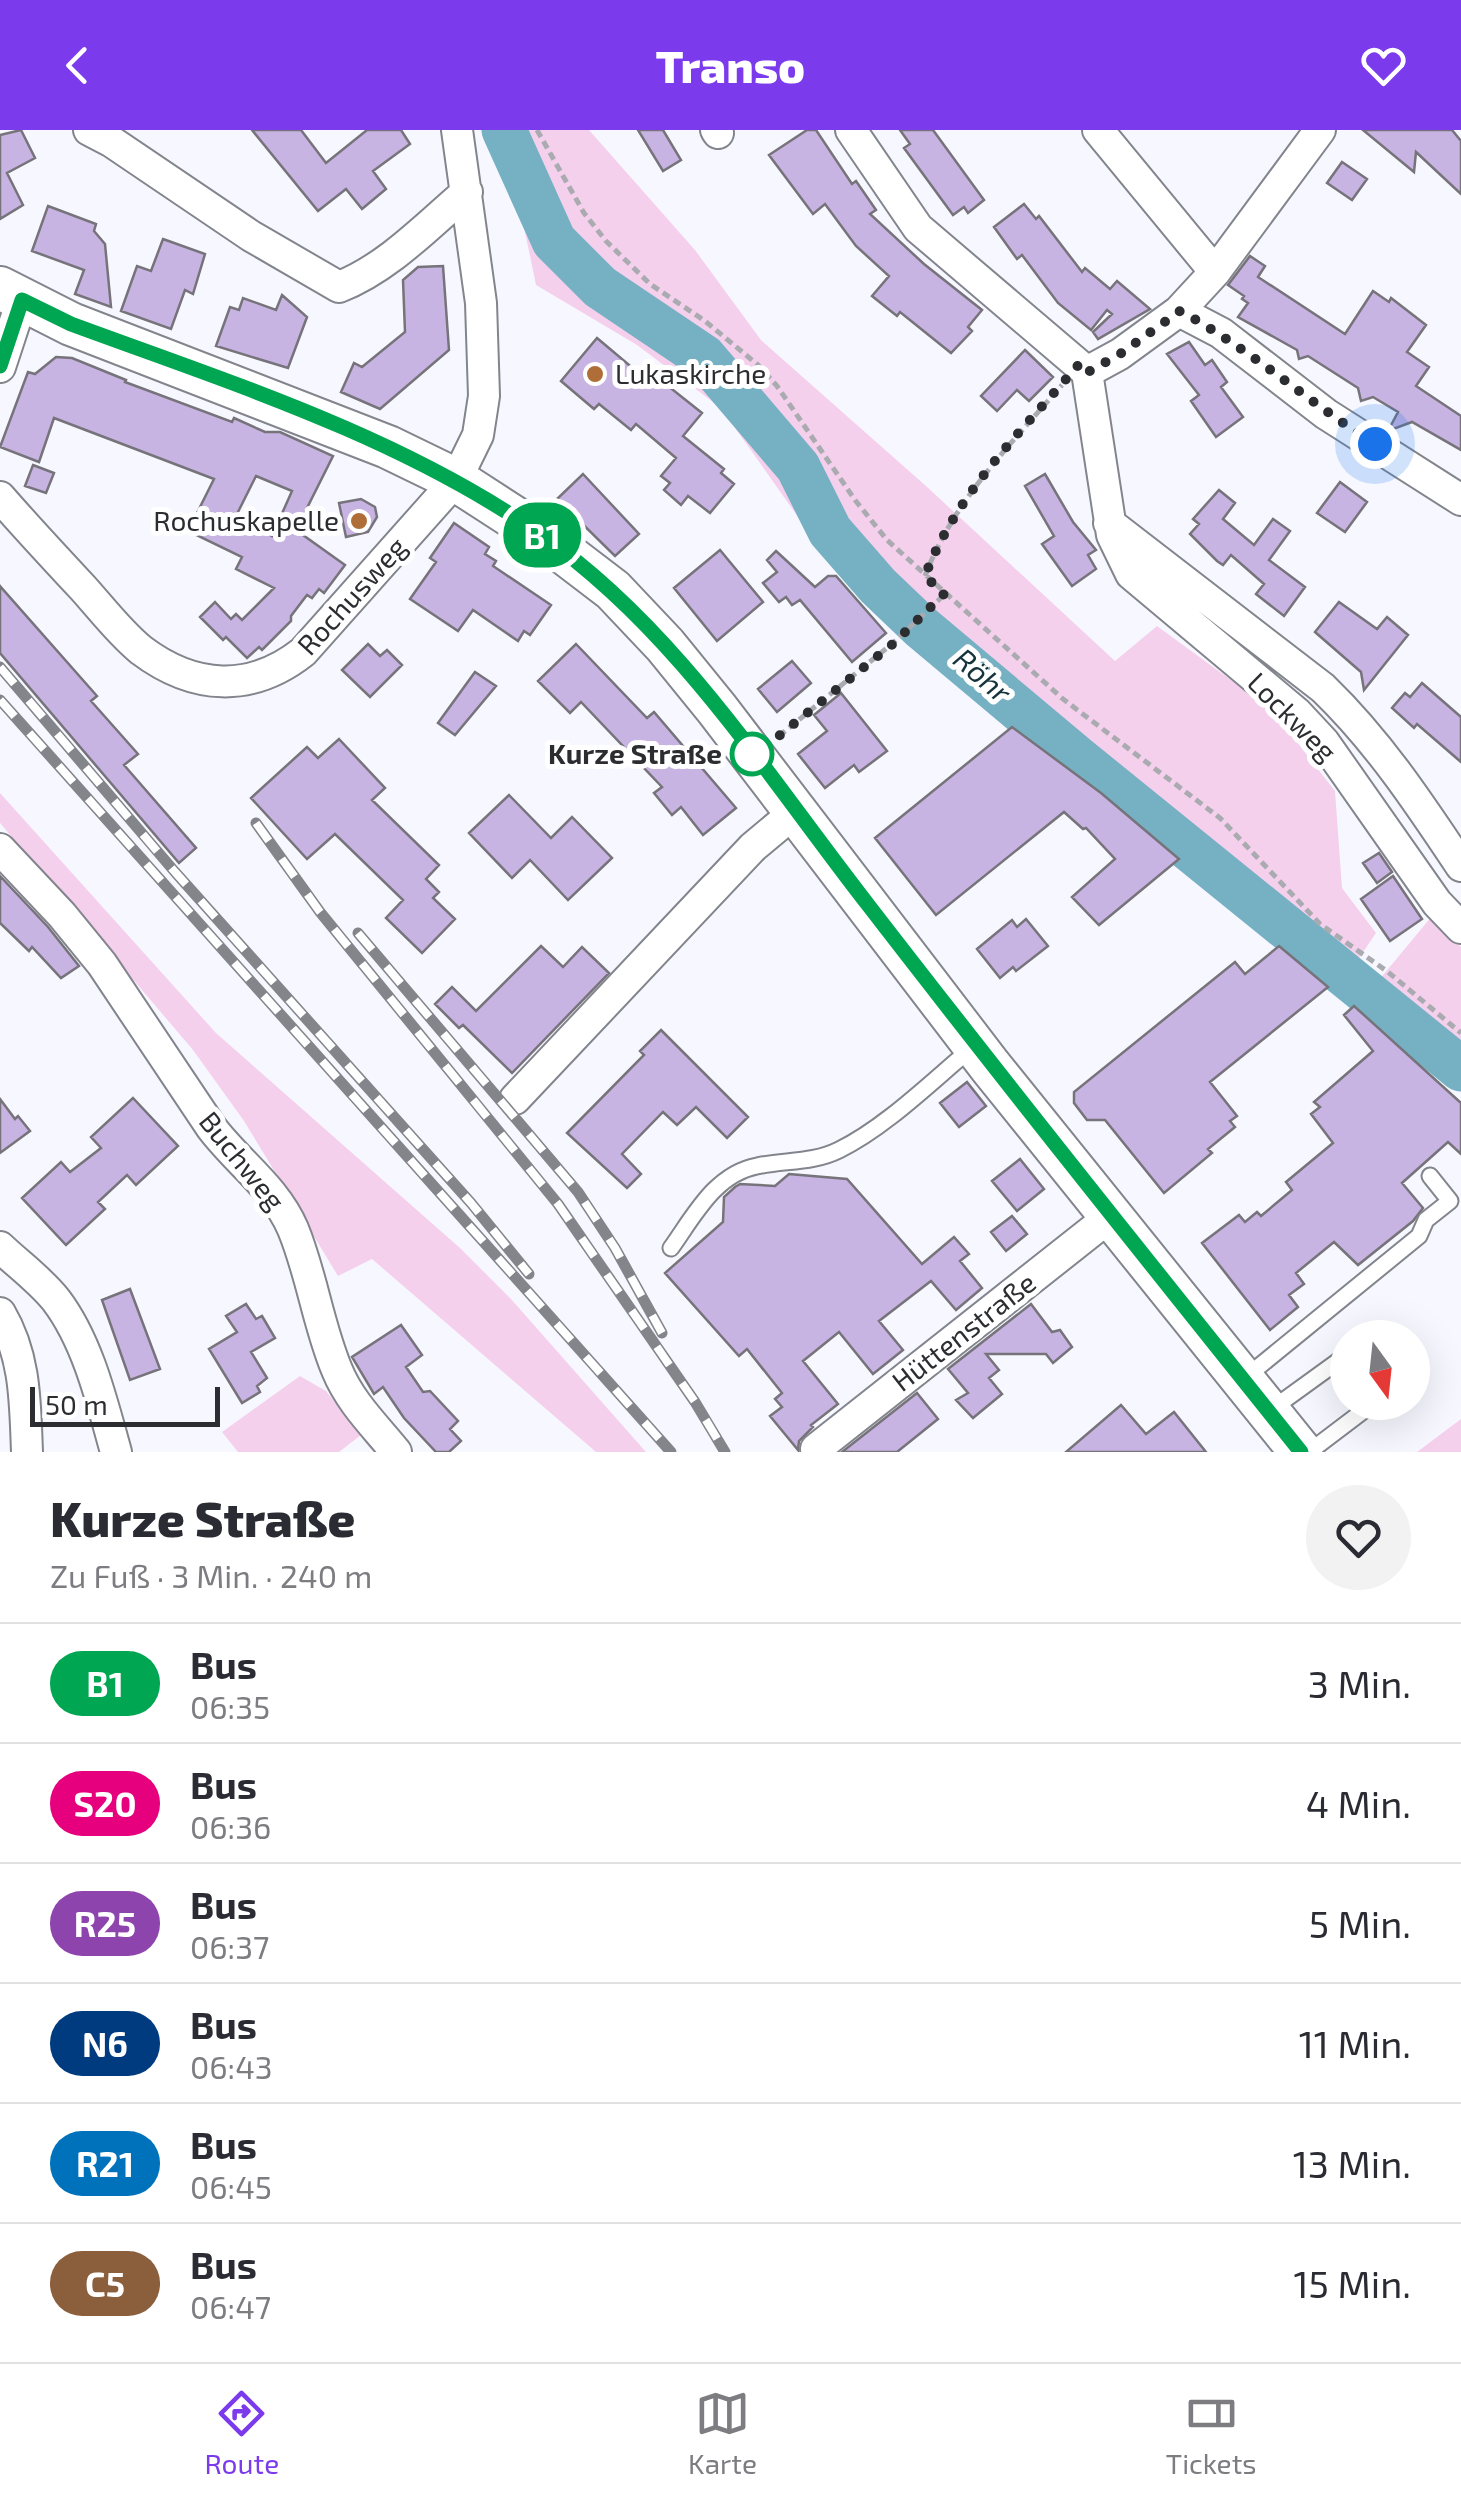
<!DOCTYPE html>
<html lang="de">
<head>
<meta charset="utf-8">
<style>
	:root { --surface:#fff; --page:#f2f2f3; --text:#2b2b33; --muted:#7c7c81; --line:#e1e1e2; --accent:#7c3aed }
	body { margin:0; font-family:"Exo 2",sans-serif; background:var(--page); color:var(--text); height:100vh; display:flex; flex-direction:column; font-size:38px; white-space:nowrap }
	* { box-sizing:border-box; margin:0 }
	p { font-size:32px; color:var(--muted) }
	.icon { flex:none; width:55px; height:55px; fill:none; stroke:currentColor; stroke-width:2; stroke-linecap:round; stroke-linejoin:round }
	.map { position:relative; height:1322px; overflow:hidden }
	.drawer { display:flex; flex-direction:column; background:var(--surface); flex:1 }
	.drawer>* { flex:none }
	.badge { padding:0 20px; border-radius:32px; font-size:35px; line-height:65px }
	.needle { width:65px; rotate:165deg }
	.tools { position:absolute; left:1330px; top:1190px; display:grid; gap:20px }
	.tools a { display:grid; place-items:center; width:100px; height:100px; border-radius:50%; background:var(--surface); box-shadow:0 10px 40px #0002; font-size:50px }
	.scale { position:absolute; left:30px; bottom:25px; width:190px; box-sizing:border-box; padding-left:10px; border:5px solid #2c2d30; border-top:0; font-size:28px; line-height:35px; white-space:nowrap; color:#2c2d30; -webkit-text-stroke:8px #fff; paint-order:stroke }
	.you { position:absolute; width:50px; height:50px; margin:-25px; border:8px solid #fff; border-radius:50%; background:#1a73e8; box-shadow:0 0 0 15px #1a73e833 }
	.map>.badge { position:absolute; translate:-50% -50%; box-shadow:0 0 0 5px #fff }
	.round { display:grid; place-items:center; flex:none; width:105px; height:105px; border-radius:52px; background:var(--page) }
	.overview { display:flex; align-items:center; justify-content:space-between; height:170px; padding:0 50px }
	h1 { font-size:48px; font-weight:800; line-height:75px }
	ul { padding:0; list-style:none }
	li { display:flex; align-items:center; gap:30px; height:120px; padding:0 50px; border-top:2px solid var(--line) }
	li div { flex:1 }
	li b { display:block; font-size:38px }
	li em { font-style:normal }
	li .badge { min-width:110px; font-weight:700; text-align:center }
	header { display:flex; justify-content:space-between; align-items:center; height:130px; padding:0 50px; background:var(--accent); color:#fff; font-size:45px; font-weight:800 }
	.menu { display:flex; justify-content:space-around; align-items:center; height:140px; border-top:2px solid var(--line); background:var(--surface); font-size:28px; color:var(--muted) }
	.menu a { display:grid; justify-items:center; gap:5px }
	.menu .selected { color:var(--accent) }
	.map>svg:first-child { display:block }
	.green { fill:#f5d0ed }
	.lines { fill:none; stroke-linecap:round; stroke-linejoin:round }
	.river { stroke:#76b1c3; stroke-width:45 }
	.building { fill:#c8b4e2; stroke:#76737a; stroke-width:2.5; fill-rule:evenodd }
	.service-casing { stroke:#83858d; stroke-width:19 }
	.minor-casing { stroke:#83858d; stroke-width:34 }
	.secondary-casing { stroke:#83858d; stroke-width:46 }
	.path { stroke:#aaabb0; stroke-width:5; stroke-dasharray:8 5; stroke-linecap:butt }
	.service { stroke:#fff; stroke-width:15 }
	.minor { stroke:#fff; stroke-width:30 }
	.secondary { stroke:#fff; stroke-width:42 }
	.rail-casing { stroke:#84858a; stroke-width:11 }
	.rail { stroke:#fff; stroke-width:8; stroke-dasharray:22; stroke-linecap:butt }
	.line-casing { stroke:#fff; stroke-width:22 }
	.line { stroke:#00a651; stroke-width:15 }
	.walk { stroke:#2c2d30; stroke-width:10; stroke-dasharray:0 18 }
	.poi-dot { fill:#af6e37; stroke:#fff; stroke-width:4 }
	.stop-dot { fill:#fff; stroke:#00a651; stroke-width:5 }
	.labels { text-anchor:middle; stroke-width:10; stroke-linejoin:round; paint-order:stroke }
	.poi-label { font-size:28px; fill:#2c2d30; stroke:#fff; text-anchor:start }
	.street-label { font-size:28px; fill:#2c2d30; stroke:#fff }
	.stop-label { font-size:28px; font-weight:bold; fill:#2c2d30; stroke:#fff; text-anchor:end }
	.water-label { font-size:30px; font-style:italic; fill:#16343c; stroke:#fff }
</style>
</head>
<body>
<header><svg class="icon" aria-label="back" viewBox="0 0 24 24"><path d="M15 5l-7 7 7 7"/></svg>Transo<svg class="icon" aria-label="heart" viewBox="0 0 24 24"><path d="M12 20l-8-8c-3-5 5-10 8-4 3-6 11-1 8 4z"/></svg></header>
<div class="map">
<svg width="1461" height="1322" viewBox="0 0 1461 1322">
	<rect width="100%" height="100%" fill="#f7f8ff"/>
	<!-- green -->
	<path class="green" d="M 504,0 L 589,0 L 695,120 L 761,210 L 926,356 L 1115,531 L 1157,496 L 1272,580 L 1335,661 L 1342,758 L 1376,803 L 1355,834 L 1205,723 L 1121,653 L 994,564 L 815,411 L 721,278 L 637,215 L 536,155 Z
		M 0,663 L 216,903 L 460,1118 L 511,1169 L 646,1322 L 596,1322 L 372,1129 L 338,1146 L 244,991 L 193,920 L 0,693 Z
		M 1432,786 L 1461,817 L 1461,962 L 1364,868 Z
		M 300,1246 L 326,1261 L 361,1305 L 339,1322 L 238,1322 L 222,1302 Z
		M 1461,1289 L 1461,1322 L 1417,1322 Z"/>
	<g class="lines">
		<!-- river -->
		<path class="river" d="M 504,0 L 554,111 L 600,157 L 704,227 L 798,337 L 830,401 L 878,456 L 921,497 L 1077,628 L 1461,939"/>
	</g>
	<!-- building -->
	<path class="building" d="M 21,0 L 35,28 L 7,43 L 23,75 L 0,89 L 0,5 Z
		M 252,0 L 301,0 L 326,33 L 367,0 L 401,0 L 410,14 L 373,41 L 386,59 L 362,79 L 346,59 L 318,81 Z
		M 638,0 L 663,0 L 681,30 L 663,41 Z
		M 807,0 L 816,0 L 852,54 L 856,51 L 876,80 L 870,84 L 924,134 L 982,180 L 968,197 L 972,201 L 951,223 L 900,182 L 897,186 L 872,166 L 889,146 L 856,116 L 825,74 L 813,84 L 769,25 Z
		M 900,0 L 933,0 L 984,70 L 968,83 L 964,77 L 953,85 L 904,18 L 910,14 Z
		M 1363,0 L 1452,0 L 1461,11 L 1461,64 L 1416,22 L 1414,42 Z
		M 1342,32 L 1367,49 L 1352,70 L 1327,53 Z
		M 1024,74 L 1036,89 L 1039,86 L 1082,142 L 1085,138 L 1110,159 L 1117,151 L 1150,179 L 1098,209 L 1093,202 L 1112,184 L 1107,180 L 1091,200 L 1058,173 L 1022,125 L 1017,129 L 994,97 Z
		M 48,76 L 96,94 L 94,101 L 105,114 L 111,177 L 75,164 L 84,140 L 32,121 Z
		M 163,109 L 205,124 L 193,164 L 185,160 L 171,199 L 121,181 L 137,136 L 151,141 Z
		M 1250,126 L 1265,136 L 1258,147 L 1345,204 L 1373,161 L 1389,172 L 1391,168 L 1426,195 L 1407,222 L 1429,237 L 1416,256 L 1461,286 L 1461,320 L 1412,292 L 1388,301 L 1398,282 L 1373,267 L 1361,271 L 1358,258 L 1308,226 L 1299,229 L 1297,220 L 1238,187 L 1248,173 L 1242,169 L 1244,166 L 1228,155 Z
		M 443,136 L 449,220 L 380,279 L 341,262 L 354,233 L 362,237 L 405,202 L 403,150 L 418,137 Z
		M 282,165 L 307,187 L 288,238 L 216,216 L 230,177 L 239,180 L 243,168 L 276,180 Z
		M 597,208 L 648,251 L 653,244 L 702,283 L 683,306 L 724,339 L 721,343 L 734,354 L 710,383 L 688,366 L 681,375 L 664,360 L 670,353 L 661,346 L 676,328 L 636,294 L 631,300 L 599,274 L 594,279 L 561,251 Z
		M 1189,212 L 1205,235 L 1212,230 L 1227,252 L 1221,257 L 1243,287 L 1216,307 L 1191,271 L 1199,265 L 1167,224 Z
		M 1025,220 L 1053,247 L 1029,271 L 1017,260 L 997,281 L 981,266 Z
		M 56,227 L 72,228 L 126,250 L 125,252 L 232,292 L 234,288 L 265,302 L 280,302 L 333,326 L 296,400 L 345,435 L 324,463 L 319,459 L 312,468 L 307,465 L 291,486 L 291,491 L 262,520 L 259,517 L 247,528 L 226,507 L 223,510 L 200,487 L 215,472 L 231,489 L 236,484 L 242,490 L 274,458 L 236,439 L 242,427 L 188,401 L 214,349 L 54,288 L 39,332 L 0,317 L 28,242 L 35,244 ZM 256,346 L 292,361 L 272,406 L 236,386 Z
		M 33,335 L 54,343 L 46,363 L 25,356 Z
		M 583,344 L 639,404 L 615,426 L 557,369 Z
		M 1045,344 L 1073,392 L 1096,420 L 1088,425 L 1096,439 L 1072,456 L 1042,414 L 1054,406 L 1025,356 Z
		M 1340,352 L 1367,372 L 1345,402 L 1317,383 Z
		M 1219,360 L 1235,373 L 1223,389 L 1254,415 L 1273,389 L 1290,401 L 1269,430 L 1305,457 L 1284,486 L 1256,464 L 1264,454 L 1231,425 L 1223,435 L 1217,431 L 1190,404 L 1199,394 L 1193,389 Z
		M 361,369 L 375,377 L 377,387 L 368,402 L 346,407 L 339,373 Z
		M 454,393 L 489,417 L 485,424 L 496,431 L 493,436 L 551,475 L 530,505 L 524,501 L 518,511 L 473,480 L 458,501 L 410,469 L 436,432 L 430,428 Z
		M 720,420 L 763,472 L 717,511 L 674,458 Z
		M 776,421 L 815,457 L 828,446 L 836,446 L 886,503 L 852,532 L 800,470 L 792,475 L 786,467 L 779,472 L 763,453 L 777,442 L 767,430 Z
		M 0,456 L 97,566 L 91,571 L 138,624 L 124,635 L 196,718 L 179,733 L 0,523 Z
		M 1339,472 L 1377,499 L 1387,487 L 1408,505 L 1364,560 L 1361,542 L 1315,502 Z
		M 368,514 L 380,526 L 387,520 L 402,535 L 370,567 L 342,540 Z
		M 576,514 L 647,588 L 654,582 L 736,678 L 703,705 L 681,677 L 672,685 L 654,663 L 662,657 L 581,572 L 570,583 L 538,551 Z
		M 792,531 L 811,553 L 777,582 L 758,559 Z
		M 475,542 L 496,556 L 455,605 L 438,593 Z
		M 1422,553 L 1461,587 L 1461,632 L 1417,594 L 1414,598 L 1392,578 L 1405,563 L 1410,567 Z
		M 841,563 L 887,621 L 859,642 L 854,635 L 825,658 L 798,624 L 827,601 L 814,585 Z
		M 1012,597 L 1101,663 L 1179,729 L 1099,795 L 1072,767 L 1115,729 L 1086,698 L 1083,699 L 1064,682 L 936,785 L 875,708 Z
		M 339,609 L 385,658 L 372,670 L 439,735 L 426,749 L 439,762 L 433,768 L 455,789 L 422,823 L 386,788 L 403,770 L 335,704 L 307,729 L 251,668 L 307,617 L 318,628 Z
		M 509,665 L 551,708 L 572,687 L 612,728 L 568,770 L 530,730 L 512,748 L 469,703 Z
		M 1379,723 L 1392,742 L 1377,753 L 1363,733 Z
		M 0,746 L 48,797 L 79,836 L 61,848 L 32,817 L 29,821 L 0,793 Z
		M 1393,746 L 1422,789 L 1390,811 L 1361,769 Z
		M 1026,789 L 1048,816 L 1016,841 L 1013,837 L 1000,848 L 977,819 L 1012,790 L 1017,797 Z
		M 541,816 L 563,837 L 582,817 L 609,843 L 512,943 L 463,895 L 459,898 L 435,874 L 452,857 L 476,881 Z
		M 1279,816 L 1328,857 L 1210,952 L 1237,986 L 1230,991 L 1235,997 L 1208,1019 L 1212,1023 L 1164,1063 L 1105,990 L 1087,990 L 1074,973 L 1074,962 L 1235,832 L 1245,844 Z
		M 1354,876 L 1461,973 L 1461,1024 L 1448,1012 L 1402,1053 L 1423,1078 L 1413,1091 L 1358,1135 L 1334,1112 L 1296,1143 L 1304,1154 L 1289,1165 L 1298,1177 L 1270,1200 L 1202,1113 L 1239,1085 L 1245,1092 L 1257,1082 L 1261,1086 L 1292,1060 L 1286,1052 L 1333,1013 L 1311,984 L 1320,977 L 1314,972 L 1373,921 L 1344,885 Z
		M 661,900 L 748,987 L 727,1008 L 696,977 L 677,995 L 663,982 L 622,1024 L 641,1044 L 627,1058 L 567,1003 L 644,925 L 640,921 Z
		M 967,952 L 986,976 L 959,997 L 940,973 Z
		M 133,968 L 178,1016 L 136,1055 L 127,1045 L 98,1072 L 105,1079 L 66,1115 L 22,1068 L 61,1032 L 70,1042 L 101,1018 L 91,1007 Z
		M 0,969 L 15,989 L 18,986 L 30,1001 L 0,1023 Z
		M 1020,1029 L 1044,1059 L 1017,1081 L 992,1051 Z
		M 789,1044 L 847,1049 L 922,1134 L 954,1107 L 969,1124 L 960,1131 L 982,1158 L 956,1180 L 931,1151 L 879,1191 L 903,1220 L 873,1244 L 839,1202 L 803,1231 L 838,1274 L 811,1295 L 813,1297 L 799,1311 L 798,1320 L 770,1286 L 782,1277 L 775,1269 L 782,1263 L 747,1219 L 739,1226 L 665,1143 L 723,1092 L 724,1067 L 735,1057 L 740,1054 L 775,1056 Z
		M 1012,1086 L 1027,1104 L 1006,1121 L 991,1102 Z
		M 130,1159 L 160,1239 L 130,1250 L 102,1170 Z
		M 246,1174 L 256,1189 L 262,1186 L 275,1208 L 251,1222 L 267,1248 L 257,1256 L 260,1262 L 242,1273 L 209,1219 L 237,1202 L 226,1186 Z
		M 1031,1174 L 1052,1202 L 1060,1200 L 1072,1217 L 1053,1233 L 1046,1224 L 986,1224 L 999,1240 L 989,1248 L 1002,1264 L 973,1288 L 956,1270 L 968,1263 L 948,1239 Z
		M 401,1195 L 422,1225 L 406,1237 L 423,1262 L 430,1261 L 458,1291 L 450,1299 L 461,1311 L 449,1322 L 436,1322 L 404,1288 L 383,1257 L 374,1264 L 352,1227 Z
		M 917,1263 L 938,1289 L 897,1322 L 842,1322 Z
		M 1121,1275 L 1146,1304 L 1174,1282 L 1206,1322 L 1066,1322 Z"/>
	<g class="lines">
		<!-- service casing -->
		<g class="service-casing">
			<path id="service" d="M 671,1118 C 694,1086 715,1044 757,1036 C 785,1030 813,1033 839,1020 C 886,997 932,951 973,917
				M 1246,1247 L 1419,1106 L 1426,1090 L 1450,1071 L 1430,1046
				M 1272,1279 L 1348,1224
				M 1309,1322 L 1375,1272"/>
		</g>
		<!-- minor casing -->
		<g class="minor-casing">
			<path id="minor" d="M 89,0 L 112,12 L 251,106 L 339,157 C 388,138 428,95 467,62
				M 716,0 L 718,3
				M 851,0 L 918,98 L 1087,242 L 1112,405 L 1131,444 L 1297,583 L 1324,612 L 1437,773 L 1461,798
				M 1098,0 L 1215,142
				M 1179,181 L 1221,203 L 1326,284 L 1461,370
				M 0,237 L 22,170
				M 1087,242 L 1120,224 L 1179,181 L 1215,142 L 1320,0
				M 0,367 C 27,398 55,428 83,458 C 101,478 120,503 141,520 C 194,560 251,563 303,522 L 456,350 L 478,305 L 484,266 L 481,173 L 457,0
				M 1109,393 L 1323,558 C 1378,611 1419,673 1461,736
				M 0,719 L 62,785 L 102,834 L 211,997 C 238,1033 275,1057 293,1099 C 312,1145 318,1195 337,1240 C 350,1272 375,1296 396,1322
				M 515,969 L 753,717 L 795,682
				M 0,1117 C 19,1135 40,1150 56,1170 C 88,1212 102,1272 116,1322
				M 0,1183 C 26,1227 25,1273 27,1322
				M 816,1319 L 1112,1085"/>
		</g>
		<!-- secondary casing -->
		<g class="secondary-casing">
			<path id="secondary" d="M 0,158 L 71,194 L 388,317 L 456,350 L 541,405 L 613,460 L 665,515 L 717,579 L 990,936 L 1301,1322"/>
		</g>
		<!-- path -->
		<path class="path" d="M 537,0 L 584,83 L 606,111 L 650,154 L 705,191 L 758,235 L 777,256 L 855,370 L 887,410 L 1063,569 L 1220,688 L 1320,794 L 1388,842 L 1461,903
			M 925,446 C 954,370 1010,315 1062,255
			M 779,606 L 893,513 L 944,465"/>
		<!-- service -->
		<use href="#service" class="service"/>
		<!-- minor -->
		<use href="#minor" class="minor"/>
		<!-- secondary -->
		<use href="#secondary" class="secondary"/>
		<!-- rail casing -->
		<g class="rail-casing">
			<path id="rail" d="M 0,537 L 175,742 L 471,1073 L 529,1144
				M 0,570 L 671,1322
				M 256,693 L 320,782 L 558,1074 L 695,1272 L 725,1322
				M 358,803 L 578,1062 L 615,1118 L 662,1203"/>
		</g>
		<!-- rail -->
		<use href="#rail" class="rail"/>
	</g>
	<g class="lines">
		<!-- line casing -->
		<g class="line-casing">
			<path id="line" d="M 0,236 L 22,170 L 71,194 C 231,253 399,306 540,404 C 677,499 768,647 869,776 C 1011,960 1156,1141 1301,1322"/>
		</g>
		<!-- line -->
		<use href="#line" class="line"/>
		<!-- walk -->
		<path class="walk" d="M 752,624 L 754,626 L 894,513 L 944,464 L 925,446 C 957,362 1023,300 1080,233 L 1088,242 L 1120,224 L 1180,181 C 1249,218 1308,272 1375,314"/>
	</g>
	<!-- markers -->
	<g class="poi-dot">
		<circle cx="595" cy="244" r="10"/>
		<circle cx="359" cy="391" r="10"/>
	</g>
	<circle class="stop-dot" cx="752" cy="624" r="20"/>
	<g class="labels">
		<!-- poi labels -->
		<g class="poi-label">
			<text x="615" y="254">Lukaskirche</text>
			<text x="339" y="401" text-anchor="end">Rochuskapelle</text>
		</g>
		<!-- street labels -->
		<g class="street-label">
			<text transform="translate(352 466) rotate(-48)" y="10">Rochusweg</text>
			<text transform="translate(1292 587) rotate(45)" y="10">Lockweg</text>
			<text transform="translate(242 1031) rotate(51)" y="10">Buchweg</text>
			<text transform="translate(964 1202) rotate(-38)" y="10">Hüttenstraße</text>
		</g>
		<!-- stop labels -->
		<g class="stop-label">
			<text x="722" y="634">Kurze Straße</text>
		</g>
		<!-- water labels -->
		<g class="water-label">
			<text transform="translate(982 546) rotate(41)" y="10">Röhr</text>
		</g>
	</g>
</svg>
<div class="tools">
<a><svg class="needle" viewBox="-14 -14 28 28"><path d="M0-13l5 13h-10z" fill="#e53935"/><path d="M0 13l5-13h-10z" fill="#7c7c81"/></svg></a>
</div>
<div class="scale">50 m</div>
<div class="you" style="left:1375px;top:314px"></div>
<b class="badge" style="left:542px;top:405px;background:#00a651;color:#fff">B1</b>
</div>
<section class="drawer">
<div class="overview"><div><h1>Kurze Straße</h1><p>Zu Fuß · 3 Min. · 240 m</p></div><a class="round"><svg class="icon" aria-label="heart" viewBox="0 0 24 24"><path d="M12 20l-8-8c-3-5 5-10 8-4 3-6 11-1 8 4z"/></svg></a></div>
<ul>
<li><span class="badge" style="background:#00a651;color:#fff">B1</span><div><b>Bus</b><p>06:35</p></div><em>3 Min.</em></li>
<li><span class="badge" style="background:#e6007e;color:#fff">S20</span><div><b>Bus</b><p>06:36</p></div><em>4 Min.</em></li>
<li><span class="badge" style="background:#8e44ad;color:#fff">R25</span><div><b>Bus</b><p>06:37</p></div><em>5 Min.</em></li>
<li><span class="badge" style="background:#003b80;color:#fff">N6</span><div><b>Bus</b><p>06:43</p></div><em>11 Min.</em></li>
<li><span class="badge" style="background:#0072bc;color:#fff">R21</span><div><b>Bus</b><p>06:45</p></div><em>13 Min.</em></li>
<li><span class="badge" style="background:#8b5e3c;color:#fff">C5</span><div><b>Bus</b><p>06:47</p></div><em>15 Min.</em></li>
</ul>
</section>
<nav class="menu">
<a class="selected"><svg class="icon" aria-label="directions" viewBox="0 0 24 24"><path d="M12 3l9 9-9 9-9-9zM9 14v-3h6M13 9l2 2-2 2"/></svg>Route</a>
<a><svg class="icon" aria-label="map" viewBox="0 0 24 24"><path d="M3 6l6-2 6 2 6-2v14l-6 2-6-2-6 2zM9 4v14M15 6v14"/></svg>Karte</a>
<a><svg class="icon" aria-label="tickets" viewBox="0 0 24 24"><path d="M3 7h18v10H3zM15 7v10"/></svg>Tickets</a>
</nav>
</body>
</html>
